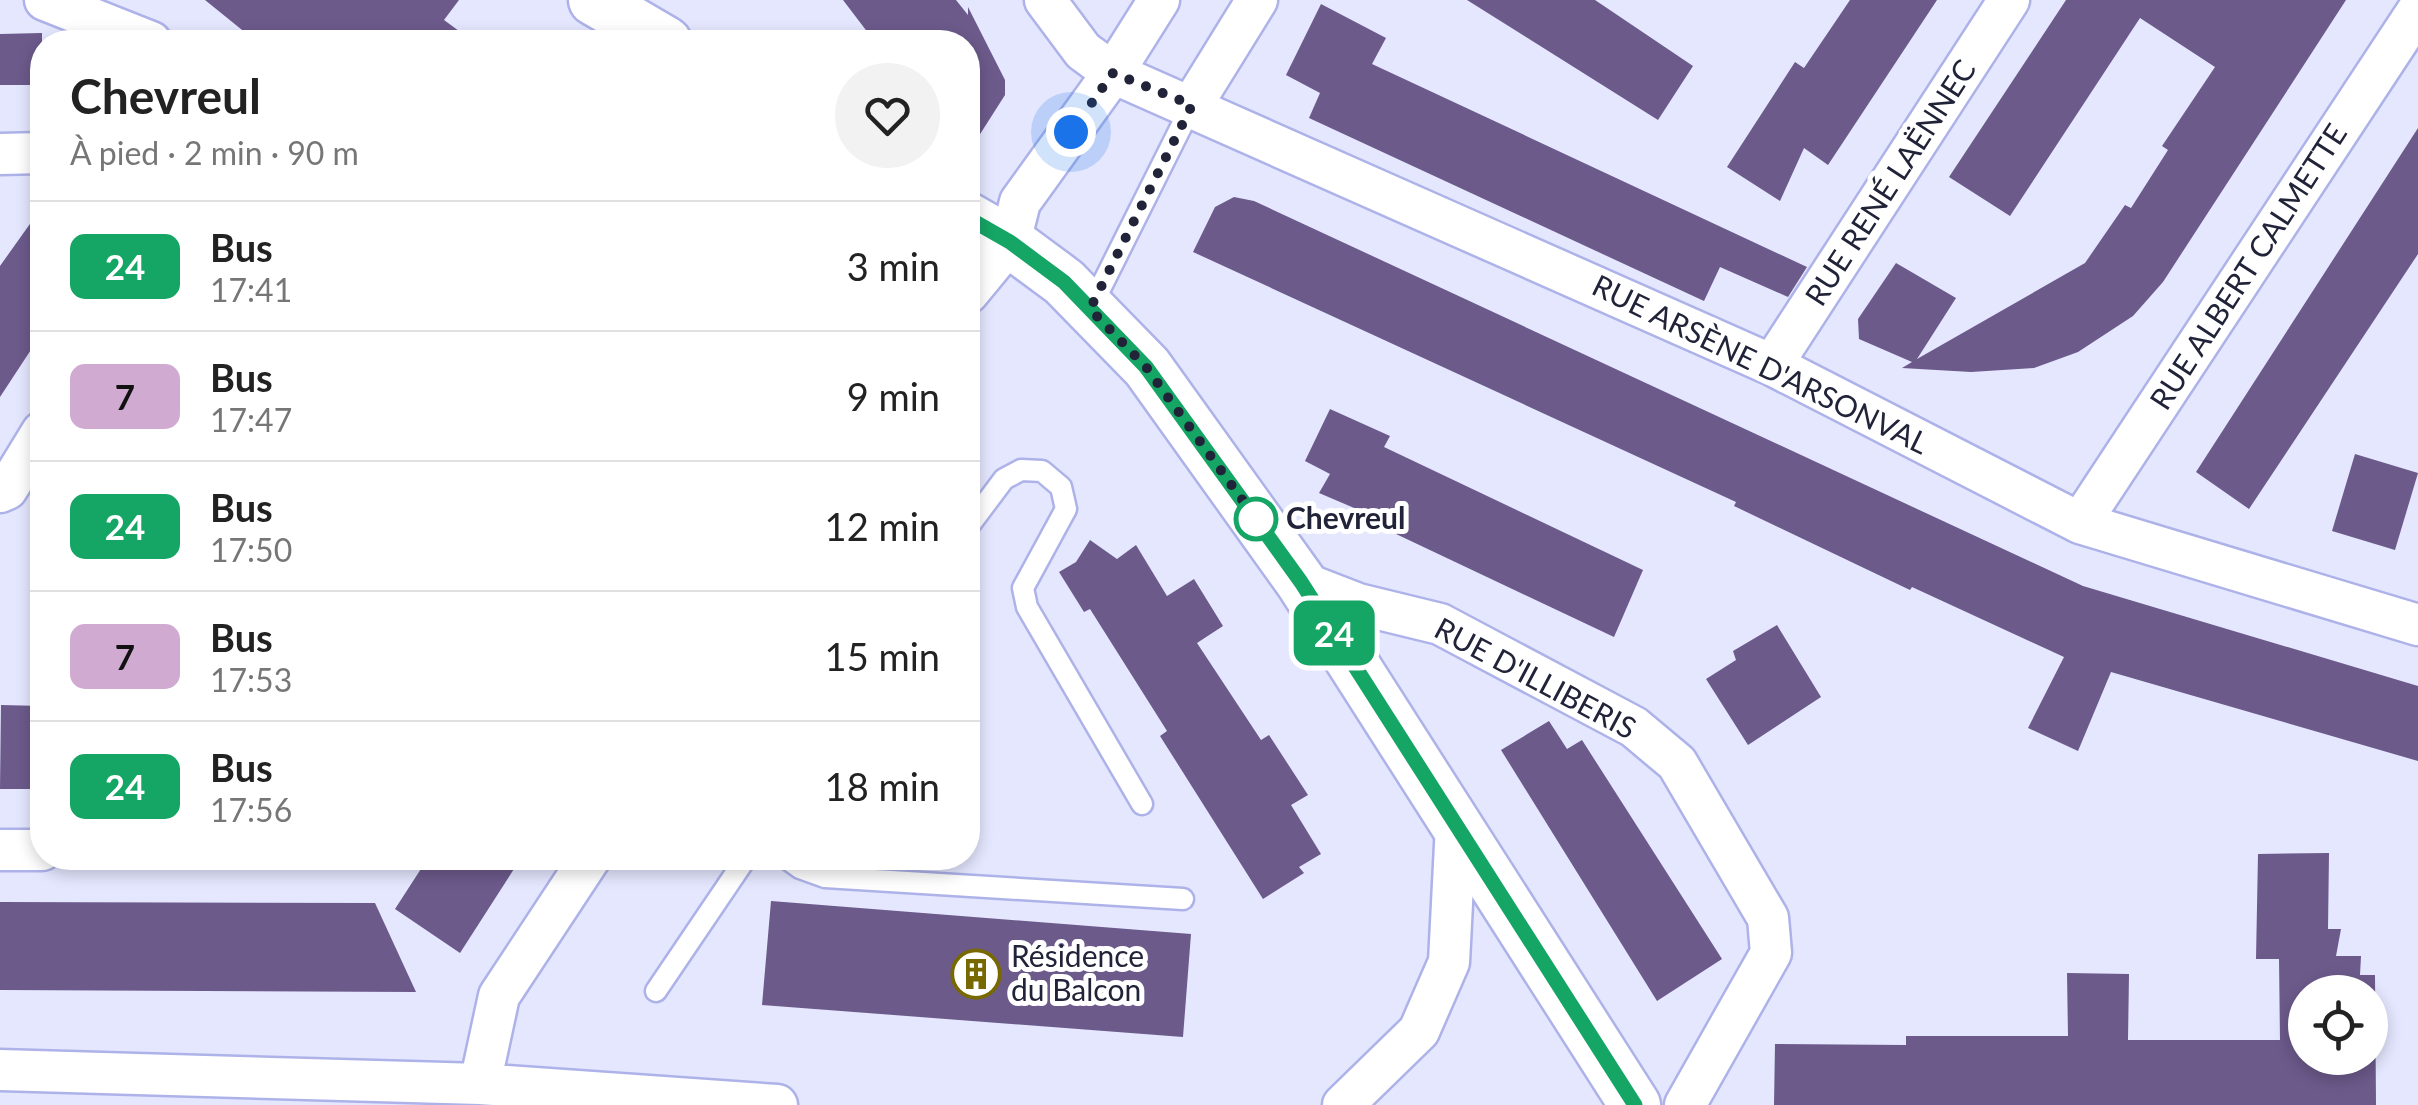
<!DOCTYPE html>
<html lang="fr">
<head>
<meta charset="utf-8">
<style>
	:root { --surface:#fff; --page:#f2f2f2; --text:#222; --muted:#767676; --line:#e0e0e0 }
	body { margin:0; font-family:Lato,sans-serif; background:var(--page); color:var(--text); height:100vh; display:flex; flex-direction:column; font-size:38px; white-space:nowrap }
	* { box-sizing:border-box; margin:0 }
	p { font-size:32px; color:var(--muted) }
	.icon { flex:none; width:55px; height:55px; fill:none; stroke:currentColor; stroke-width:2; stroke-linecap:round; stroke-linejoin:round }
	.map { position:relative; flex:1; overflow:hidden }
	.sheet { position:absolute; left:30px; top:30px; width:950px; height:840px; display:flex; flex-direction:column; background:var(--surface); border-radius:40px; box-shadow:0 5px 15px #0003 }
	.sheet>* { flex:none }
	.badge { padding:0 20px; border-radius:15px; font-size:35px; line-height:65px }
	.fabs { position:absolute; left:2288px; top:975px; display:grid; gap:20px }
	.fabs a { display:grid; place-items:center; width:100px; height:100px; border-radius:50%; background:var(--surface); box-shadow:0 5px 15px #0003; font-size:50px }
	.you { position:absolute; width:50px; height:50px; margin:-25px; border:8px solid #fff; border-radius:50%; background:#1a73e8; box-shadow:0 0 0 15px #1a73e833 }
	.map>.badge { position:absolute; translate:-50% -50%; box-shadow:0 0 0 5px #fff }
	.round { display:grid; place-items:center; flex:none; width:105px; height:105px; border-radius:52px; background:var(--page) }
	.summary { display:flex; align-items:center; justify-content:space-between; height:170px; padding:0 40px }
	h1 { font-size:48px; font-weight:700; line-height:75px }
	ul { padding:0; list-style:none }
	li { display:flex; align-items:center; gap:30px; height:130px; padding:0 40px; border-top:2px solid var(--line) }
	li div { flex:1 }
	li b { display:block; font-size:38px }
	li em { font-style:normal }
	li .badge { min-width:110px; font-weight:700; text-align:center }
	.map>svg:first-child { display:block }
	.building { fill:#6c5a8b; fill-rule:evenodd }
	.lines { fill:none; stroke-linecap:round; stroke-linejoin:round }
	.service-casing { stroke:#adb2e9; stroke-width:25 }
	.minor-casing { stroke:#adb2e9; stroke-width:45 }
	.tertiary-casing { stroke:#adb2e9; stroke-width:55 }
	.service { stroke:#fff; stroke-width:20 }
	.minor { stroke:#fff; stroke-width:40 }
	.tertiary { stroke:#fff; stroke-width:50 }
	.line-casing { stroke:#fff; stroke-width:22 }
	.line { stroke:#15a565; stroke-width:15 }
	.walk { stroke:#212338; stroke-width:10; stroke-dasharray:0 18 }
	.stop-dot { fill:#fff; stroke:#15a565; stroke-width:5 }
	.labels { text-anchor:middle; stroke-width:10; stroke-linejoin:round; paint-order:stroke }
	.street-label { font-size:30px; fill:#212338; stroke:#fff }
	.stop-label { font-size:30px; font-weight:bold; fill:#212338; stroke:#fff; text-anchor:start }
	.poi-label { font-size:30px; fill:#212338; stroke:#fff; text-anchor:start }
</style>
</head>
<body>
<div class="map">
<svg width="2418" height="1105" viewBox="0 0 2418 1105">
	<rect width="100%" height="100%" fill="#e4e7fe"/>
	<!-- building -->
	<path class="building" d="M 205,0 L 459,0 L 444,20 L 474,42 L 257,42 Z
		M 843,0 L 956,0 L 968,15 L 968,7 L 1005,80 L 1005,95 L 968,153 L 968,42 L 875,42 Z
		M 1467,0 L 1595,0 L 1693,66 L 1658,120 Z
		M 1850,0 L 1937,0 L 1828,165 L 1804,148 L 1780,201 L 1727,167 L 1795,62 L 1804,68 Z
		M 2066,0 L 2346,0 L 2163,282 L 2133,316 L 2078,352 L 2034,368 L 1971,372 L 1902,368 L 1912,362 L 1859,339 L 1858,319 L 1896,263 L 1956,298 L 1917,359 L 2085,263 L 2125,205 L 2131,208 L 2168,150 L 2162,146 L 2215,67 L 2140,18 L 2010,216 L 1949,177 Z
		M 1321,4 L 1386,38 L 1372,64 L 1807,267 L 1788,297 L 1720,267 L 1704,301 L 1309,118 L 1320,93 L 1286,75 Z
		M 42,33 L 42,85 L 0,85 L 0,34 Z
		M 2418,128 L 2418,254 L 2249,509 L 2196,472 Z
		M 1234,197 L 1254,201 L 2083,586 L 2418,686 L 2418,761 L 2111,672 L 2078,751 L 2028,728 L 2064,657 L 1912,587 L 1910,590 L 1734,506 L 1736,502 L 1193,252 L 1215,207 Z
		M 42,207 L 42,333 L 0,397 L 0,266 Z
		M 1330,409 L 1390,436 L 1384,447 L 1643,570 L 1614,637 L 1377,525 L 1380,519 L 1319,493 L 1330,474 L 1305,461 Z
		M 2355,454 L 2418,473 L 2395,550 L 2332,531 Z
		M 1090,540 L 1117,559 L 1136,545 L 1167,596 L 1194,579 L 1223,626 L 1197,643 L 1261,740 L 1269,735 L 1308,795 L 1291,805 L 1321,854 L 1299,867 L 1304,873 L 1263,899 L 1160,736 L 1167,731 L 1090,609 L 1084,612 L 1059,572 L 1076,562 Z
		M 1777,625 L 1821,697 L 1748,745 L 1706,679 L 1736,660 L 1733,651 Z
		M 1,705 L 42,706 L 42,789 L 0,789 Z
		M 1549,721 L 1567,749 L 1582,740 L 1722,959 L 1657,1001 L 1501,750 Z
		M 2329,853 L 2328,929 L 2341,929 L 2336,956 L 2361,956 L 2360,975 L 2375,975 L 2376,1105 L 1774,1105 L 1775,1044 L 1906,1045 L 1906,1036 L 2068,1036 L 2067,973 L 2129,974 L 2128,1040 L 2280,1040 L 2279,959 L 2256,959 L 2258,854 ZM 2305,992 L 2370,992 L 2370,1058 L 2305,1058 Z
		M 428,858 L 521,858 L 460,953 L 395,909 Z
		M 771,901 L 1191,934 L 1183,1037 L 762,1005 Z
		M 0,902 L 375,903 L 416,992 L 0,990 Z"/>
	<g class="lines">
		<!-- service casing -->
		<g class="service-casing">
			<path id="service" d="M 1090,309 L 1192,105
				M 968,527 L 1004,479 L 1021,470 L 1042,471 L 1061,487 L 1066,509 L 1023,588 L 1027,607 L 1142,804
				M 786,858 L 800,868 L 825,877 L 1183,899
				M 656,991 L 746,858"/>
		</g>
		<!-- minor casing -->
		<g class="minor-casing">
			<path id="minor" d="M 45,0 L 151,42
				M 1045,0 L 1083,51 L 1113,73 L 1772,365 L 2080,523 L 2418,625
				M 1192,105 L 1257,0
				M 0,154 L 42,153
				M 968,293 L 1010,242 L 1020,202 L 1113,73 L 1159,0
				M 1772,365 L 2009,0
				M 0,492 L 7,489 L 42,432
				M 2080,523 L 2418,10
				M 1301,582 L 1358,604 L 1440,624 L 1634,727 L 1677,763 L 1768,918 L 1771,953 L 1685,1105
				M 0,850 L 42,850
				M 0,1070 L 480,1084 L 777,1105
				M 480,1084 L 499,996 L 590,858
				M 1343,1105 L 1419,1031 L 1449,962 L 1456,825"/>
		</g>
		<!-- tertiary casing -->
		<g class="tertiary-casing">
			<path id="tertiary" d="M 594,0 L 666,42
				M 968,218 L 1010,242 L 1064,282 L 1147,367 L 1301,582 L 1635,1105"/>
		</g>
		<!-- service -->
		<use href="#service" class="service"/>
		<!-- minor -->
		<use href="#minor" class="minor"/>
		<!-- tertiary -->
		<use href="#tertiary" class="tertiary"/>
	</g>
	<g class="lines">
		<!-- line casing -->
		<g class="line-casing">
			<path id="line" d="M 968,218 L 1010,242 L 1064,282 L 1146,367 L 1301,582 L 1635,1105"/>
		</g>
		<!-- line -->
		<use href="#line" class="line"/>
		<!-- walk -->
		<path class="walk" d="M 1071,132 L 1113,73 L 1192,105 L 1090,309 L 1146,367 L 1262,527 L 1256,519"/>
	</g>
	<!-- icons -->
	<defs>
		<g id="building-ring" transform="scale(2.5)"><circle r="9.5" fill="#fff" stroke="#776900" stroke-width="1.5"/><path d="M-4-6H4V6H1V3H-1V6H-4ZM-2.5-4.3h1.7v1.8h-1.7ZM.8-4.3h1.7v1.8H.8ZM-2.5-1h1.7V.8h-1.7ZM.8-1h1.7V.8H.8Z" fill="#776900"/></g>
	</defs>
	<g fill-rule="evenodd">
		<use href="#building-ring" x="976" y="974"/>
	</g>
	<!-- markers -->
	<circle class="stop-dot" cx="1256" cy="519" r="20"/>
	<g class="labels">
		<!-- street labels -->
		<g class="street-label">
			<text transform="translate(1891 183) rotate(-57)" y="10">RUE RENÉ LAËNNEC</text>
			<text transform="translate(2249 267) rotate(-57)" y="10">RUE ALBERT CALMETTE</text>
			<text transform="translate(1760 365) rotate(26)" y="10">RUE ARSÈNE D'ARSONVAL</text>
			<text transform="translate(1535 679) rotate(28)" y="10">RUE D'ILLIBERIS</text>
		</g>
		<!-- stop labels -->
		<g class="stop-label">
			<text x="1286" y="529">Chevreul</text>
		</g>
		<!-- poi labels -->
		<g class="poi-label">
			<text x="1011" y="967">Résidence<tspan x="1011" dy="34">du Balcon</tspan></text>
		</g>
	</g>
</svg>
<div class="fabs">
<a><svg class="icon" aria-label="locate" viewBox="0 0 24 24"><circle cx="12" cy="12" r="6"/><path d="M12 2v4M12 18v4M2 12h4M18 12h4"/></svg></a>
</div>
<div class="you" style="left:1071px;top:132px"></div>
<b class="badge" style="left:1334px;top:633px;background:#15a565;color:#fff">24</b>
<section class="sheet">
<div class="summary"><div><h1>Chevreul</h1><p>À pied · 2 min · 90 m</p></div><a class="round"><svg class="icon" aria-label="heart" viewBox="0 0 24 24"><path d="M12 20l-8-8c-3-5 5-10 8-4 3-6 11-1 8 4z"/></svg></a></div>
<ul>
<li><span class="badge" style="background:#15a565;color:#fff">24</span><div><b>Bus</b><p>17:41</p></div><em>3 min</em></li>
<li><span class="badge" style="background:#d0aad0;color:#111">7</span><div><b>Bus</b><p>17:47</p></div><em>9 min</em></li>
<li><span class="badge" style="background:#15a565;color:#fff">24</span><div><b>Bus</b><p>17:50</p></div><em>12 min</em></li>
<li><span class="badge" style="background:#d0aad0;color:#111">7</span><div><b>Bus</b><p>17:53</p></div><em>15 min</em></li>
<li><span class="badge" style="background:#15a565;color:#fff">24</span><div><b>Bus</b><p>17:56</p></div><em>18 min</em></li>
</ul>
</section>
</div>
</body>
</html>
